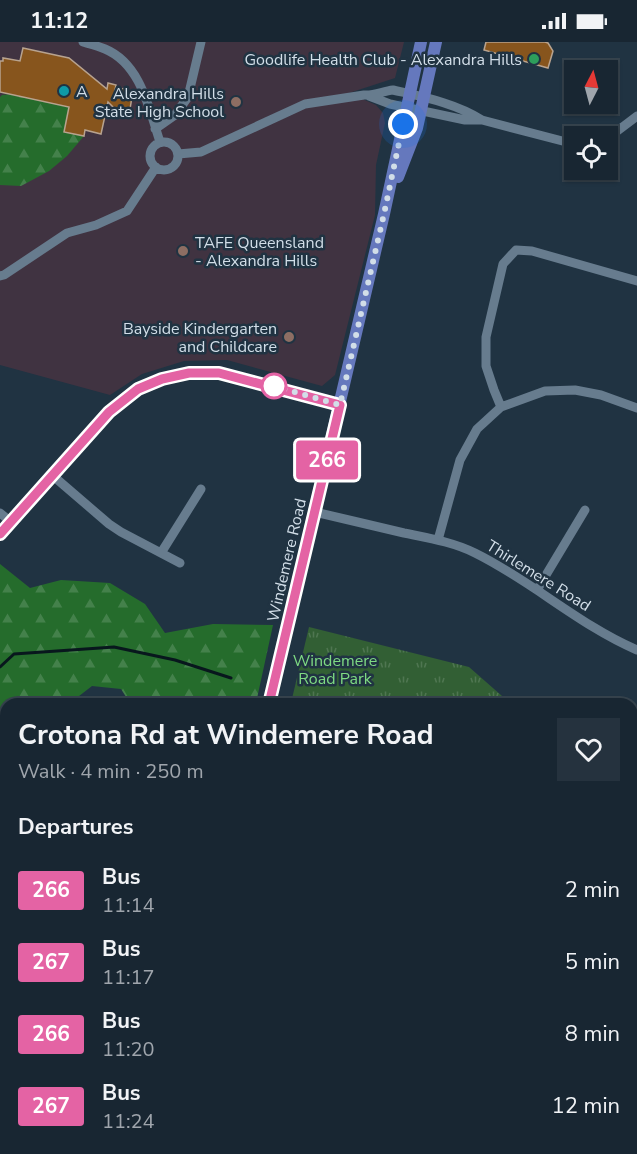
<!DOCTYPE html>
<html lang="en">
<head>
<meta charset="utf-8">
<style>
	:root { --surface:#182632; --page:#25323e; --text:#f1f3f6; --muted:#9fa5ac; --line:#36434d }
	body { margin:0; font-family:"Nunito Sans",sans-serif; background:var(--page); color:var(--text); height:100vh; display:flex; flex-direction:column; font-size:22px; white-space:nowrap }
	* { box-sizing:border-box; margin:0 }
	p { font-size:20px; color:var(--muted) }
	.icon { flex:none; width:33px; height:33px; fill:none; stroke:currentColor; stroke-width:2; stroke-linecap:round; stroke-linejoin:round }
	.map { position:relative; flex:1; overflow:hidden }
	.drawer { position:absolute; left:0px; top:656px; width:638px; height:458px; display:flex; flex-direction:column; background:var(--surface); border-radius:18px 18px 0 0; box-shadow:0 2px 4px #0004,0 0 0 2px var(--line) }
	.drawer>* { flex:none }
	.badge { padding:0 12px; border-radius:4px; font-size:21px; line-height:39px }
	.needle { width:39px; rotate:6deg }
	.controls { position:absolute; left:564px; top:18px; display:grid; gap:12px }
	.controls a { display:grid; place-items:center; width:54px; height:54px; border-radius:0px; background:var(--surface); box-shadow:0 2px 4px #0004,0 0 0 2px var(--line); font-size:30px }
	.you { position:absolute; width:30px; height:30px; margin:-15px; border:4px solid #fff; border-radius:50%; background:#1a73e8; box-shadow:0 0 0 9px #1a73e833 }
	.map>.badge { position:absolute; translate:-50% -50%; box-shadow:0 0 0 3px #fff }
	h2 { padding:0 18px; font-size:22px; line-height:54px }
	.round { display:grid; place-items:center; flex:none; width:63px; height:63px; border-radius:0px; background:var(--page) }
	.overview { display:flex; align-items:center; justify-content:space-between; height:102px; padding:0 18px }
	h1 { font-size:28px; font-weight:700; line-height:45px }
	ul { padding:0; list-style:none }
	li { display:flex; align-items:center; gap:18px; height:72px; padding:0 18px }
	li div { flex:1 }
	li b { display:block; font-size:22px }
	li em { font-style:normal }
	li .badge { min-width:66px; font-weight:700; text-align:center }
	.status { display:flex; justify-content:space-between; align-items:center; height:42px; padding:0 30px; background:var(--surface); direction:ltr }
	.status svg { height:16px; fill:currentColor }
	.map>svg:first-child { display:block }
	.education { fill:#403341 }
	.forest { fill:url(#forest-firs) }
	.park { fill:url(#park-tufts) }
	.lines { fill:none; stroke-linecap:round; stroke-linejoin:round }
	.stream { stroke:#08171d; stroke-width:3 }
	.building { fill:#87551d; stroke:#b8a38f; stroke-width:1.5 }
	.minor { stroke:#677c8e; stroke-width:9 }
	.major { stroke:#6578bd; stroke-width:12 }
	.line-casing { stroke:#fff; stroke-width:14 }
	.line { stroke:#e463a4; stroke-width:9 }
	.walk { stroke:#d2dee8; stroke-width:6; stroke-dasharray:0 10.8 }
	.leisure-dot { fill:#2e9e5b; stroke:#203342; stroke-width:2 }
	.culture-dot { fill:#0f9aa8; stroke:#203342; stroke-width:2 }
	.education-dot { fill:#8d6e63; stroke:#203342; stroke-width:2 }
	.stop-dot { fill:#fff; stroke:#e463a4; stroke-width:3 }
	.labels { text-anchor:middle; stroke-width:5; stroke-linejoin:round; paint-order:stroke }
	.poi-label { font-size:16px; fill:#d2dee8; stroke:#203342; text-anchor:end }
	.street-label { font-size:16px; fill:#d2dee8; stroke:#203342 }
	.park-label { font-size:16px; fill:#7eda83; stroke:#203342 }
</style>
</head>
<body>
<div class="status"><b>11:12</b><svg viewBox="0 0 49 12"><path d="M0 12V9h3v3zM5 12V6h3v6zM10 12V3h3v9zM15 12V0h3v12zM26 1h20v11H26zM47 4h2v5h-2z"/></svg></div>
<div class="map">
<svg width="637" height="1112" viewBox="0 0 637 1112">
	<defs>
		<pattern id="forest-firs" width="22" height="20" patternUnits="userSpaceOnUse" patternTransform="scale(1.5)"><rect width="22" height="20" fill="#256c2c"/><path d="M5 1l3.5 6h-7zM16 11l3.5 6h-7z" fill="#44814b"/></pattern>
		<pattern id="park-tufts" width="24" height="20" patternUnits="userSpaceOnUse" patternTransform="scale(1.5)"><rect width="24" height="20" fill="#325f34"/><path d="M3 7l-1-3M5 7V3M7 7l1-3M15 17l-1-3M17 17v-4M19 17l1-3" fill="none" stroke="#4f7651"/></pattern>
	</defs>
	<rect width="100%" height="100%" fill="#203342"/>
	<!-- education -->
	<path class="education" d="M 0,0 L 404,0 L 395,36 L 349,51 L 376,63 L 383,71 L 385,81 L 376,123 L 375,173 L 335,333 L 322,344 L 227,318 L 184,319 L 142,332 L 110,353 L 0,323 Z"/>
	<!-- forest -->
	<path class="forest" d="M 12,52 L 69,65 L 65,90 L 84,94 L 67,114 L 49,129 L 21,144 L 0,143 L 0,55 L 2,53 Z
		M 0,522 L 30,546 L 61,538 L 110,541 L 145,562 L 165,591 L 213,582 L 273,583 L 256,661 L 130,661 L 121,647 L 92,644 L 70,661 L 6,662 L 6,681 L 0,697 Z
		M 632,830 L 637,836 L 637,998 L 632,999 Z
		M 0,949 L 6,953 L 6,1107 L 75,1107 L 70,1112 L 0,1112 Z"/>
	<!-- park -->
	<path class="park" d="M 309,585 L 469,625 L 510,661 L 291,661 Z
		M 632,670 L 637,673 L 637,836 L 632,830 Z"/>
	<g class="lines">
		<!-- stream -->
		<path class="stream" d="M 0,625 L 14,612 L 114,605 L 175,618 L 231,636"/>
	</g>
	<!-- building -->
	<path class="building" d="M 486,0 L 545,0 L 548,1 L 553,9 L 548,26 L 484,8 Z
		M 23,6 L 69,16 L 107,47 L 108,41 L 116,43 L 115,48 L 126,46 L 132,55 L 130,67 L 119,71 L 108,60 L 101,92 L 85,88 L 84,94 L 64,90 L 69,65 L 0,50 L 0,19 L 3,19 L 3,16 L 20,19 Z"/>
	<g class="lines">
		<!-- minor -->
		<path class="minor" d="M 83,0 C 90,2 98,4 105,7 C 141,22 149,67 160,100
			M 369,54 L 390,62 L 465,78 L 482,78 L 574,102
			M 155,87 L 175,73 L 188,55 L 201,0
			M 608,96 L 637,74
			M150 114a14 14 0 1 1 28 0a14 14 0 1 1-28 0Z
			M 178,112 L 201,110 L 305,62 L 364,53 C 374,54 383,49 393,48 C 423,55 455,61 482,78
			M 0,234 L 4,233 L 67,191 L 96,183 L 127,169 L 156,125
			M 501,365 L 494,348 L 486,324 L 486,295 L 503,222 L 516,208 L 532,209 L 637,239
			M 52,433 L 109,482 L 121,490 L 180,521
			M 315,470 C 345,477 374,484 404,491 C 428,496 453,500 475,511 C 532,539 579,583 637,608
			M 0,471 L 11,480
			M 0,492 L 109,370 L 138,347 L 162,337 L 190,331 L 219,331 L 340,363
			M 438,498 L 460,418 L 477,387 L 501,365 L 545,349 L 575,348 L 601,353 L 637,366
			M 161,511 L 201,447
			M 537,548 L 585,468
			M 0,812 L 6,805
			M 632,1078 L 637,1074
			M 236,1107 L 245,1112
			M 584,1112 L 591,1107"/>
		<!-- major -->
		<path class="major" d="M 398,135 L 417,86 L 436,0
			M 269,662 L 384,172 L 421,0
			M 83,1112 L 87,1107
			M 102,1112 L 106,1107"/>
	</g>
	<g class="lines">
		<!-- line casing -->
		<g class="line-casing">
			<path id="line" d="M 0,492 L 109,370 L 138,347 L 162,337 L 189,331 L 219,331 L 340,363 L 269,662"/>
		</g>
		<!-- line -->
		<use href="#line" class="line"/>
		<!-- walk -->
		<path class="walk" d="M 274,344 L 340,363 L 384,172 L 403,82"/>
	</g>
	<!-- markers -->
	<circle class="leisure-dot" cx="534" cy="17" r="6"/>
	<circle class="culture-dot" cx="64" cy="49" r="6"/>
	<g class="education-dot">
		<circle cx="236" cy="60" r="6"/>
		<circle cx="183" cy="209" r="6"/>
		<circle cx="289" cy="295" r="6"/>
	</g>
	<circle class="stop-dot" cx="274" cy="344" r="12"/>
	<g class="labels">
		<!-- poi labels -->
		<g class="poi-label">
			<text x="522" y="23">Goodlife Health Club - Alexandra Hills</text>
			<text x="76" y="55" text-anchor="start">A</text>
			<text x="224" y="57">Alexandra Hills<tspan x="224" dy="18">State High School</tspan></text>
			<text x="195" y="206" text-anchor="start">TAFE Queensland<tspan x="195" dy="18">- Alexandra Hills</tspan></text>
			<text x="277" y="292">Bayside Kindergarten<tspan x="277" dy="18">and Childcare</tspan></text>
		</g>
		<!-- street labels -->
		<g class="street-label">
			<text transform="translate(286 518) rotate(-77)" y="6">Windemere Road</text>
			<text transform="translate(539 533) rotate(32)" y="6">Thirlemere Road</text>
		</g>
		<!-- park labels -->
		<g class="park-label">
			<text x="335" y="624">Windemere<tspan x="335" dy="18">Road Park</tspan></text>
		</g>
	</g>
</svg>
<div class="controls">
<a><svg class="needle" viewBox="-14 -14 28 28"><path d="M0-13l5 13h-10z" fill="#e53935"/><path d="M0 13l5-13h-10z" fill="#9fa5ac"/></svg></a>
<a><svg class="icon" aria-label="locate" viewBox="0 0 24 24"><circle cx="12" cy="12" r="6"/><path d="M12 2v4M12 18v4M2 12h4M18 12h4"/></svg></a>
</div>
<div class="you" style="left:403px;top:82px"></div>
<b class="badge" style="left:327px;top:418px;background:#e463a4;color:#fff">266</b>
<section class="drawer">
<div class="overview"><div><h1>Crotona Rd at Windemere Road</h1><p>Walk · 4 min · 250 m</p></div><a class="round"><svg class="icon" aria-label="heart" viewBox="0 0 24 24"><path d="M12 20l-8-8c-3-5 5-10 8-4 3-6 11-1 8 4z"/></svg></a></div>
<h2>Departures</h2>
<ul>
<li><span class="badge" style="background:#e463a4;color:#fff">266</span><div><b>Bus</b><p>11:14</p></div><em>2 min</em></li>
<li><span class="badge" style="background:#e463a4;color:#fff">267</span><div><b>Bus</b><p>11:17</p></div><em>5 min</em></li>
<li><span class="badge" style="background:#e463a4;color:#fff">266</span><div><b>Bus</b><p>11:20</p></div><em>8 min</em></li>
<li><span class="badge" style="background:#e463a4;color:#fff">267</span><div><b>Bus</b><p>11:24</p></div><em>12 min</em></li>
</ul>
</section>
</div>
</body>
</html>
